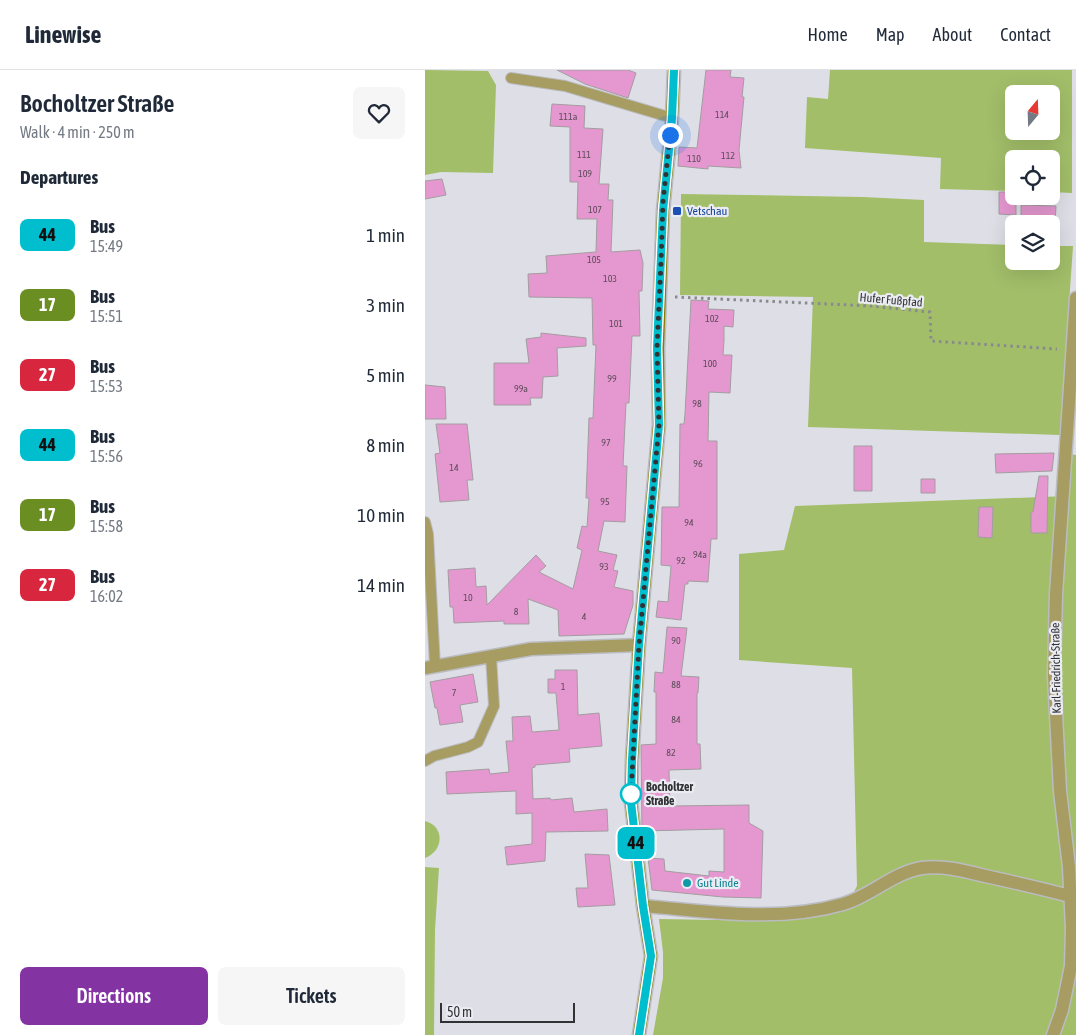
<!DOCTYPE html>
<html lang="en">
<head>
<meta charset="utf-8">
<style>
	:root { --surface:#fff; --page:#f6f6f7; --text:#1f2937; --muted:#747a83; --line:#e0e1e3; --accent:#8433a3 }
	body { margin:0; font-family:"Asap Condensed",sans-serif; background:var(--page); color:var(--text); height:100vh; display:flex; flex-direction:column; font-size:19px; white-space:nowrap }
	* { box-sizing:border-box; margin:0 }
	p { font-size:16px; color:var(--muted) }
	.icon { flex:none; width:28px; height:28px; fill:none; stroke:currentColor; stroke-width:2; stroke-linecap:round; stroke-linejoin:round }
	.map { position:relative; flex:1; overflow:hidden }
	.panel { display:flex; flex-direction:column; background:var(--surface); width:425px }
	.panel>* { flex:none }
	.badge { padding:0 10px; border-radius:8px; font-size:18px; line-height:32px }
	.needle { width:32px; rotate:19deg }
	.buttons { position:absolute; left:580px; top:15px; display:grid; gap:10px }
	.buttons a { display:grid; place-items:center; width:55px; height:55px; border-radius:8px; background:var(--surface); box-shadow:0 5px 20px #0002; font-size:25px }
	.scale { position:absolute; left:15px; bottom:12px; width:135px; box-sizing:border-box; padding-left:5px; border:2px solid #313234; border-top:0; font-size:14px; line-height:18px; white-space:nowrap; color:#313234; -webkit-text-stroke:4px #ebecf3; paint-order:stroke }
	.you { position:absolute; width:25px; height:25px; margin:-12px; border:4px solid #fff; border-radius:50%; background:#1a73e8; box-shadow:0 0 0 8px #1a73e833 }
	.map>.badge { position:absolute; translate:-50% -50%; box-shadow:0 0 0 2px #fff }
	h2 { padding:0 20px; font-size:19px; line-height:45px }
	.round { display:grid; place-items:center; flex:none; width:52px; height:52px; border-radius:8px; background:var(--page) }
	.overview { display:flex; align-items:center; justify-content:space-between; height:85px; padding:0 20px }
	h1 { font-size:24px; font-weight:600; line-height:38px }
	.action { display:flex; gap:10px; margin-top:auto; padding:10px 20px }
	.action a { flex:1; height:58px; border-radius:8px; background:var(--accent); color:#fff; font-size:20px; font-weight:600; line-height:58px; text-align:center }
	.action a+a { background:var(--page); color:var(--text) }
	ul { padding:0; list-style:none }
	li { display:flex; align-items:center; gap:15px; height:70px; padding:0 20px }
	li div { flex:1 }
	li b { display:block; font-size:19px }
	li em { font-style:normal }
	li .badge { min-width:55px; font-weight:700; text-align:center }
	header { display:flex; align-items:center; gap:30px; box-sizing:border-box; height:70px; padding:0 25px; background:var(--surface); border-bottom:1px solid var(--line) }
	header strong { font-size:24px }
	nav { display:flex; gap:28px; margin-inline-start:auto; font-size:18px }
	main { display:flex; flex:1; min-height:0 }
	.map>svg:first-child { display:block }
	.green { fill:#a2be69; fill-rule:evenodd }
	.building { fill:#e598d0; stroke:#a39ca0 }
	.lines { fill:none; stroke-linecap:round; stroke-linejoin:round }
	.lane-casing { stroke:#bbbcc2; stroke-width:12 }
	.street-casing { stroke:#bbbcc2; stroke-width:15 }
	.secondary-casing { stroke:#bbbcc2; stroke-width:15 }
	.path { stroke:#898a8f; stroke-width:3; stroke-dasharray:2.5 4; stroke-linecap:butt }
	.lane { stroke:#a79c61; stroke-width:10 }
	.street { stroke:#a79c61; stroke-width:12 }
	.secondary { stroke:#8b7a00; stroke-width:12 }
	.line-casing { stroke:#fff; stroke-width:11 }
	.line { stroke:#00becd; stroke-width:8 }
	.walk { stroke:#313234; stroke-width:5; stroke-dasharray:0 9 }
	.transit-dot { fill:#1a4fb4; stroke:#ebecf3; stroke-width:2 }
	.stop-dot { fill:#fff; stroke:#00becd; stroke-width:2.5 }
	.culture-dot { fill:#0f9aa8; stroke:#ebecf3; stroke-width:2 }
	.labels { text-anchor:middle; stroke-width:4.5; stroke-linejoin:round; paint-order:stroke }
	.number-label { font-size:10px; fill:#5e4c5b }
	.transit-label { font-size:12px; fill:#164399; stroke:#ebecf3; text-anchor:start }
	.street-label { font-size:12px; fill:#313234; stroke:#ebecf3 }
	.stop-label { font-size:12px; font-weight:bold; fill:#313234; stroke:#ebecf3; text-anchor:start }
	.culture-label { font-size:12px; fill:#0d838f; stroke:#ebecf3; text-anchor:start }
</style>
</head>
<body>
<header>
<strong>Linewise</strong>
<nav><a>Home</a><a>Map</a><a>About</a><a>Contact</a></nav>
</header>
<main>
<section class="panel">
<div class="overview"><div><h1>Bocholtzer Straße</h1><p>Walk · 4 min · 250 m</p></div><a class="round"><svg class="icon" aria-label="heart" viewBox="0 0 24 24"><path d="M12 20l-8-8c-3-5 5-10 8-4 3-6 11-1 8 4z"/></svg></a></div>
<h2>Departures</h2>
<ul>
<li><span class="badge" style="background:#00becd;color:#111">44</span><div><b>Bus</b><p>15:49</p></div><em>1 min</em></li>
<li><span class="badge" style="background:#6b8e23;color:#fff">17</span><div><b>Bus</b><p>15:51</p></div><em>3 min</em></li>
<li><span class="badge" style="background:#d7263d;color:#fff">27</span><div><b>Bus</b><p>15:53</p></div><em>5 min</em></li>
<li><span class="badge" style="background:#00becd;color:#111">44</span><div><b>Bus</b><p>15:56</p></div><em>8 min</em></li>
<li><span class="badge" style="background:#6b8e23;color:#fff">17</span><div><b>Bus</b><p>15:58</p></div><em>10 min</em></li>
<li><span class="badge" style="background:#d7263d;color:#fff">27</span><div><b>Bus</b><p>16:02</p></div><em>14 min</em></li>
</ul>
<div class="action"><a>Directions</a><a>Tickets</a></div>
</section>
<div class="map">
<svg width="651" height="965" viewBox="0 0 651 965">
	<rect width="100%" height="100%" fill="#dedfe6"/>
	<!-- green -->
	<path class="green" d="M 0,0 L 63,1 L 71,15 L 68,103 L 16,102 L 0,105 Z
		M 405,0 L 647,0 L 647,123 L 626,122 L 626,89 L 589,89 L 589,121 L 515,119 L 516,88 L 380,78 L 382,27 L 403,29 ZM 589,24 L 626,24 L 626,61 L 589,61 Z
		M 256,124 L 438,127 L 499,130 L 499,172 L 589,175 L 589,191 L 626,191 L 626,176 L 648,176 L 635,365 L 383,357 L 388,227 L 255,225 Z
		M 645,384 L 651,385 L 651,965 L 228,965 L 238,908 L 238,882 L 234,849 L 359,851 L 420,839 L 432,816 L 427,598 L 314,590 L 314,484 L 359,480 L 370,436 L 643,426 Z
		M 0,751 C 20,756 19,781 0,788 Z
		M 0,797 L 14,798 L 10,860 L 9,965 L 0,965 Z"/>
	<!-- building -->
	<path class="building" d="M 132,0 L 203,0 L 211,3 L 203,28 L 160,14 Z
		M 281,0 L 306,0 L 305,7 L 319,8 L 317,27 L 319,27 L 314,80 L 316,98 L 283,96 L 283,99 L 253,96 L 254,77 L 272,78 Z
		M 127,34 L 160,36 L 159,58 L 178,59 L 174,114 L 184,114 L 183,130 L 188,130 L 186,182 L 215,180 L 218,193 L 217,221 L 214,221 L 215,266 L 207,266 L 204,333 L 201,333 L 198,396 L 202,396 L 200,452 L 179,451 L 173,481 L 192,485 L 188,500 L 193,501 L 189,517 L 208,521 L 208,535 L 199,564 L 134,566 L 133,540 L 103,529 L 104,554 L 79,554 L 79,551 L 29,553 L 28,537 L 25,537 L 23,500 L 50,498 L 51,517 L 61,516 L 62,535 L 111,485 L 121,496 L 114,502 L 148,519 L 157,480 L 152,478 L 157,456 L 162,457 L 164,428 L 161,428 L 164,348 L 168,348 L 171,275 L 168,275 L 167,228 L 104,227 L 103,204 L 122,203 L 121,186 L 171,182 L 172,149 L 152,149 L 153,112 L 145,112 L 145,57 L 125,56 Z
		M 17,109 L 21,125 L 0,129 L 0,111 Z
		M 574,122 L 589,122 L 589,126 L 591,126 L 591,145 L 574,144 Z
		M 596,135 L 631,136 L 630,154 L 596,154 Z
		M 266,230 L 284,231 L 283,239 L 309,240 L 308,257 L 299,256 L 299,270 L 298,285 L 307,285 L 305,323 L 284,322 L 283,371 L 292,371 L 292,469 L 286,469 L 283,512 L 263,511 L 263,514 L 260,514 L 256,550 L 231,547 L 233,531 L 243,532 L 246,496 L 236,495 L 237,437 L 254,437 L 255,354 L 259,354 L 260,344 Z
		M 116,263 L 161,268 L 161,276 L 132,278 L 133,306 L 118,307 L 117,328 L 105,328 L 106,335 L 69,335 L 69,293 L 104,293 L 101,269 L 116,267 Z
		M 0,315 L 20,317 L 21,349 L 0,349 Z
		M 11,354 L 42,354 L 48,410 L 42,410 L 44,430 L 15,432 L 10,384 L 15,383 Z
		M 429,376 L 447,376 L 447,421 L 429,421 Z
		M 629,383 L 627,401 L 571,403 L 570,384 Z
		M 614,406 L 623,406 L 622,463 L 606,463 L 606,442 L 608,442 Z
		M 496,409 L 510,409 L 510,423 L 496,423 Z
		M 554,437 L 568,437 L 567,468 L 553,467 Z
		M 242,557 L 262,558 L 256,606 L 274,607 L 273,623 L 272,623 L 272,674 L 275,674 L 276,699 L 244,700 L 245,736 L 324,735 L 324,753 L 338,761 L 336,828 L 298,827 L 227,820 L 223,788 L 239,789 L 240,801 L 284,806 L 284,801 L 299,802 L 299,759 L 217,761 L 216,675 L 231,674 L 231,622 L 229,622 L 230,602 L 238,603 Z
		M 130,600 L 152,600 L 153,645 L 174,643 L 177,676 L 144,679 L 145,692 L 110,695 L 110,697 L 107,698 L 108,729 L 125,728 L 126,730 L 147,728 L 149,742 L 182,739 L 183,761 L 121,762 L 120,791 L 82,795 L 80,777 L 107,774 L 107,743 L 91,744 L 91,721 L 22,724 L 21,702 L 64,699 L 65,704 L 84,702 L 81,671 L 88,671 L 87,647 L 105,646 L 107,662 L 134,660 L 131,623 L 123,623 L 123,609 L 130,609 Z
		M 48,604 L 53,632 L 35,635 L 38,652 L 15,655 L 12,638 L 10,638 L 5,612 Z
		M 160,784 L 184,785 L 190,835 L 153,837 L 151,818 L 163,818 Z"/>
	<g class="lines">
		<!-- lane casing -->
		<g class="lane-casing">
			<path id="lane" d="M 86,8 L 140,16 L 247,48
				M 0,452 L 3,464 L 10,596
				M 0,691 L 9,686 L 43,677 L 53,672 L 69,636 L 66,586"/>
		</g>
		<!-- street casing -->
		<g class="street-casing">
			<path id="street" d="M 0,598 L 106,579 L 214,575
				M 218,836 C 284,841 352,853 418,834 C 446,826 467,803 497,798 C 518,795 540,801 560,806 C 589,812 617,819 645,826
				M 628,965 L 637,940 L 646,896 L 647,858 L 644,797 L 635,721 L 629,606 L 631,524 L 651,228"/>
		</g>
		<!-- secondary casing -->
		<g class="secondary-casing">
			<path id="secondary" d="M 214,965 L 226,886 L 218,836 L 206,732 L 207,690 L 214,575 L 234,355 L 233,278 L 238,141 L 247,48 L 249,0"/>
		</g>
		<!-- path -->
		<path class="path" d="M 250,227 L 446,236 L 505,242 L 506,271 L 632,279"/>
		<!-- lane -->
		<use href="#lane" class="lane"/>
		<!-- street -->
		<use href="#street" class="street"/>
		<!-- secondary -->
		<use href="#secondary" class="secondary"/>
	</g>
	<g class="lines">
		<!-- line casing -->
		<g class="line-casing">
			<path id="line" d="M 214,965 L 226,886 L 218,836 L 206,732 L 207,690 L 214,575 L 234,355 L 232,278 L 238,141 L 247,48 L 249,0"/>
		</g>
		<!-- line -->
		<use href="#line" class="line"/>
		<!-- walk -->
		<path class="walk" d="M 206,724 L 214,575 L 234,355 L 232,278 L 236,192 L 238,132 L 245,65"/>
	</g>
	<!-- markers -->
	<rect class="transit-dot" x="247" y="136" width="10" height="10" rx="2.5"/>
	<circle class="stop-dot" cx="206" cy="724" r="10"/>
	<circle class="culture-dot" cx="262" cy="813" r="5"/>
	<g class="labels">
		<!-- number labels -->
		<g class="number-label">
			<text x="297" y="48">114</text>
			<text x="143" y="50">111a</text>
			<text x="159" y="88">111</text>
			<text x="303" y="89">112</text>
			<text x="269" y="92">110</text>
			<text x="160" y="107">109</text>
			<text x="170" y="143">107</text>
			<text x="169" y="193">105</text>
			<text x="185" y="212">103</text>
			<text x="287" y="252">102</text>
			<text x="191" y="257">101</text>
			<text x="285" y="297">100</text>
			<text x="187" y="312">99</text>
			<text x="96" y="322">99a</text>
			<text x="272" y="337">98</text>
			<text x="181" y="376">97</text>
			<text x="273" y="397">96</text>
			<text x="29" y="401">14</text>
			<text x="180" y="435">95</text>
			<text x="264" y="456">94</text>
			<text x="275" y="488">94a</text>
			<text x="256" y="494">92</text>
			<text x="179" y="500">93</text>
			<text x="43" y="531">10</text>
			<text x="91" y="545">8</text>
			<text x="159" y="550">4</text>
			<text x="251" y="574">90</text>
			<text x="251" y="618">88</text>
			<text x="138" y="620">1</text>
			<text x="29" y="626">7</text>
			<text x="251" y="653">84</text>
			<text x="246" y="686">82</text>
		</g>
		<!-- transit labels -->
		<g class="transit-label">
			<text x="262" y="145">Vetschau</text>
		</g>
		<!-- street labels -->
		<g class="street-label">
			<text transform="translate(466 230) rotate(5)" y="4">Hufer Fußpfad</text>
			<text transform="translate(631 598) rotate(-91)" y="4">Karl-Friedrich-Straße</text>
		</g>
		<!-- stop labels -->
		<g class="stop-label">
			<text x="221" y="721">Bocholtzer<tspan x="221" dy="14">Straße</tspan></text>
		</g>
		<!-- culture labels -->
		<g class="culture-label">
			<text x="272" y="817">Gut Linde</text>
		</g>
	</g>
</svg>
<div class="buttons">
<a><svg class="needle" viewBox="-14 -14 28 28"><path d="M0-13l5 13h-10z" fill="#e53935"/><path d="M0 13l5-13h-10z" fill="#747a83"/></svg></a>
<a><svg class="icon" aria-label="locate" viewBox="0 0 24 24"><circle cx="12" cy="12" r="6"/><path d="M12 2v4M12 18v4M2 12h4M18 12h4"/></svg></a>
<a><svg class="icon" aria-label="layers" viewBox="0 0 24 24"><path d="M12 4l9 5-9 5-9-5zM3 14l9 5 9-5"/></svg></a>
</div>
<div class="scale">50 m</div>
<div class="you" style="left:245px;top:65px"></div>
<b class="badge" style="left:211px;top:773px;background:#00becd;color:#111">44</b>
</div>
</main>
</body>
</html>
